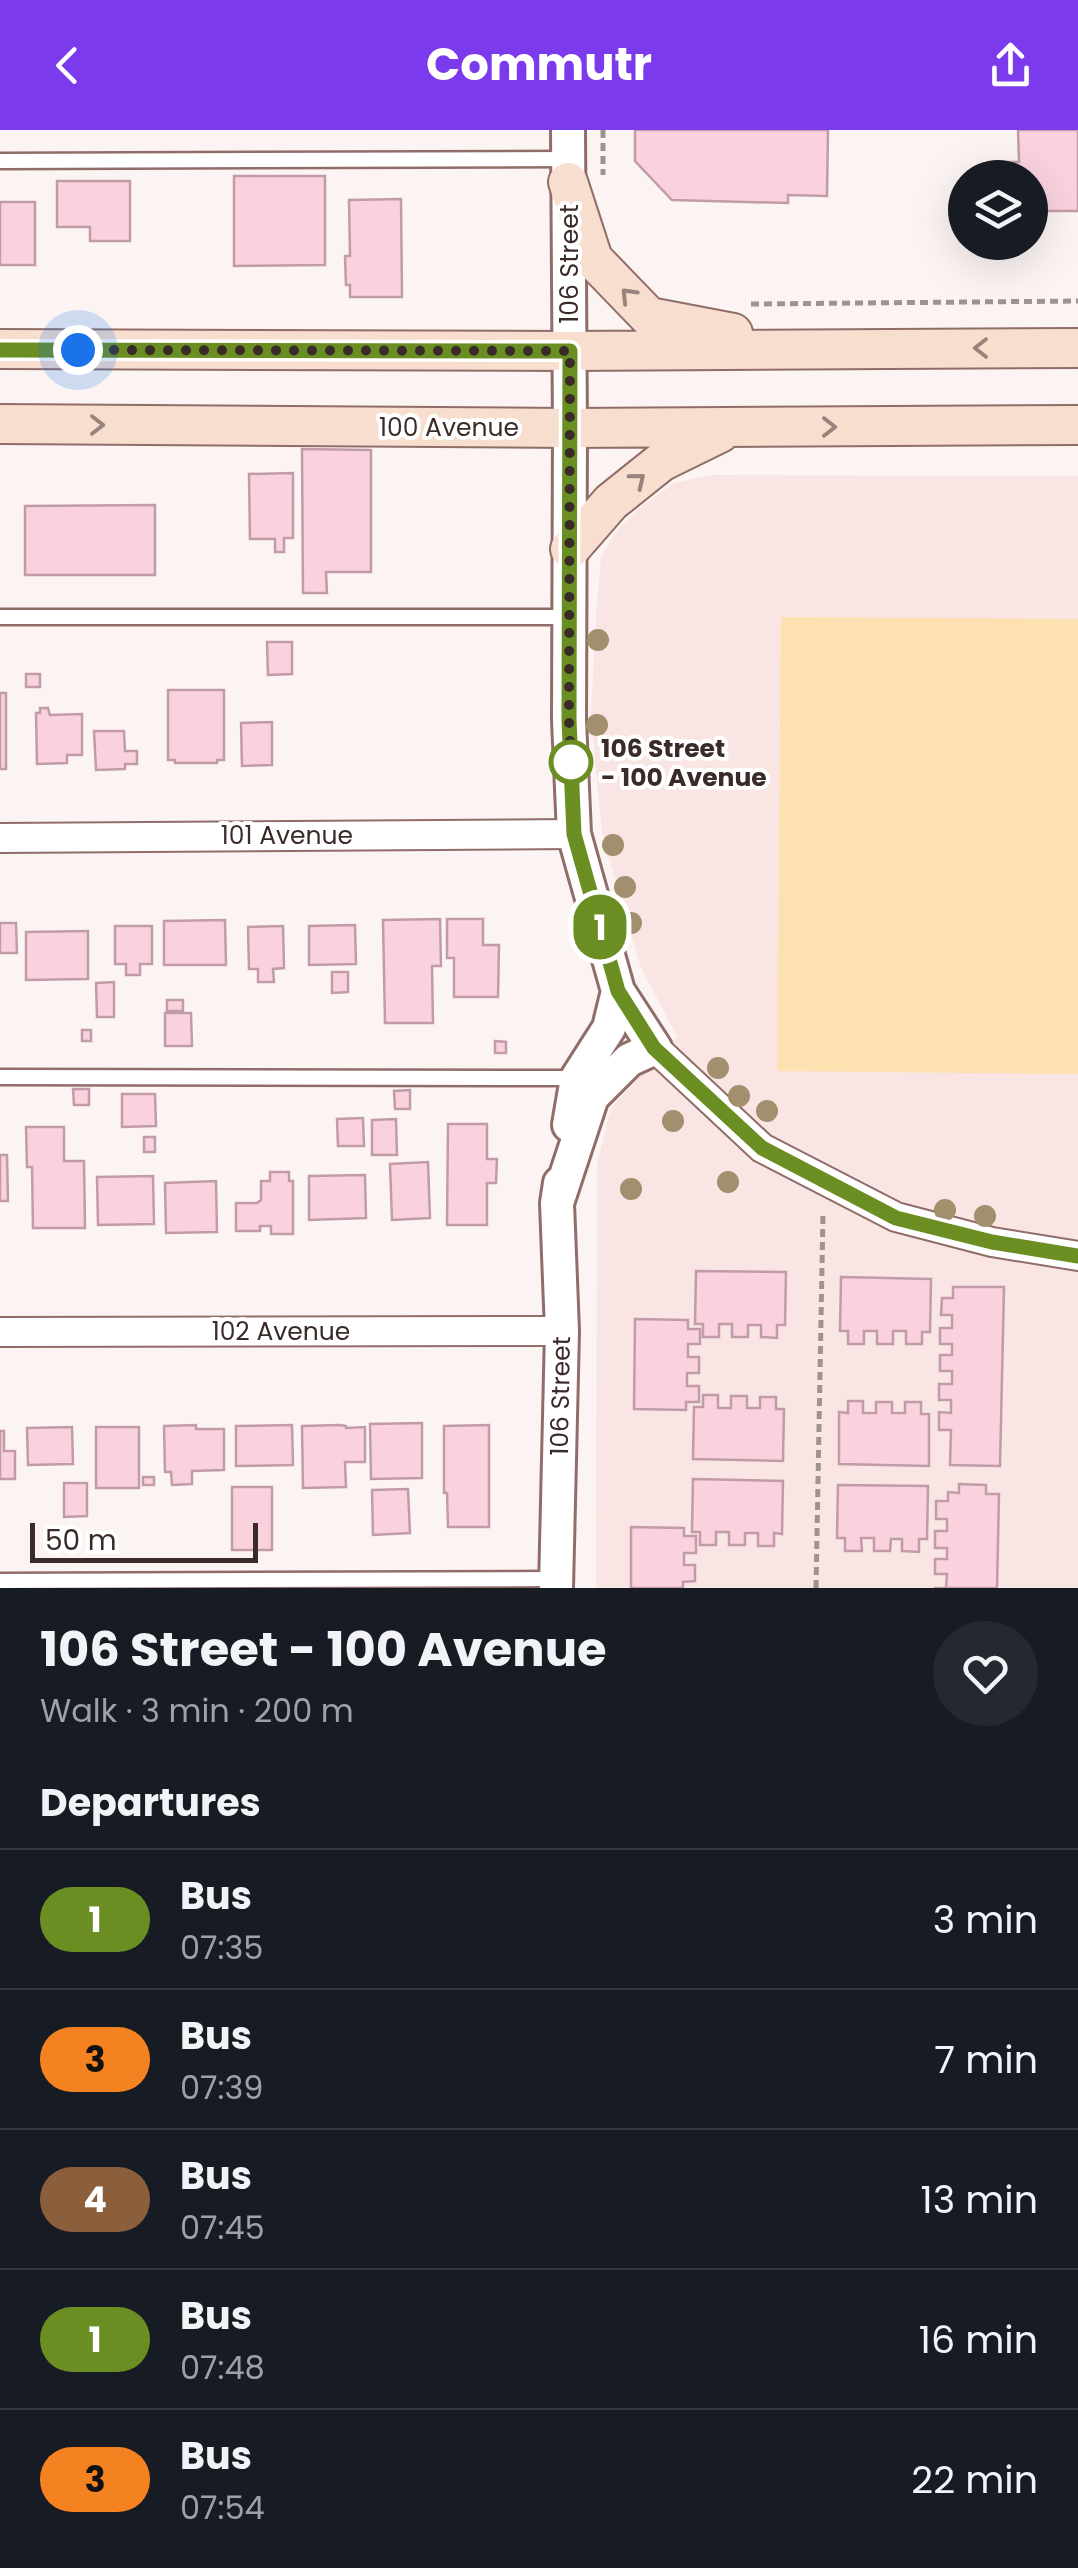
<!DOCTYPE html>
<html lang="en">
<head>
<meta charset="utf-8">
<style>
	:root { --surface:#171b24; --page:#242831; --text:#f1f3f6; --muted:#9ea1a6; --line:#363941; --accent:#7c3aed }
	body { margin:0; font-family:Poppins,sans-serif; background:var(--page); color:var(--text); height:100vh; display:flex; flex-direction:column; font-size:38px; white-space:nowrap }
	* { box-sizing:border-box; margin:0 }
	p { font-size:32px; color:var(--muted) }
	.icon { flex:none; width:55px; height:55px; fill:none; stroke:currentColor; stroke-width:2; stroke-linecap:round; stroke-linejoin:round }
	.map { position:relative; height:1458px; overflow:hidden }
	.panel { display:flex; flex-direction:column; background:var(--surface); flex:1 }
	.panel>* { flex:none }
	.badge { padding:0 20px; border-radius:32px; font-size:35px; line-height:65px }
	.buttons { position:absolute; left:948px; top:30px; display:grid; gap:20px }
	.buttons a { display:grid; place-items:center; width:100px; height:100px; border-radius:50%; background:var(--surface); box-shadow:0 10px 40px #0002; font-size:50px }
	.scale { position:absolute; left:30px; bottom:25px; width:228px; box-sizing:border-box; padding-left:10px; border:5px solid #3a2b29; border-top:0; font-size:28px; line-height:35px; white-space:nowrap; color:#3a2b29; -webkit-text-stroke:8px #fff; paint-order:stroke }
	.you { position:absolute; width:50px; height:50px; margin:-25px; border:8px solid #fff; border-radius:50%; background:#1a73e8; box-shadow:0 0 0 15px #1a73e833 }
	.map>.badge { position:absolute; translate:-50% -50%; box-shadow:0 0 0 5px #fff }
	h2 { padding:0 40px; font-size:38px; line-height:90px }
	.round { display:grid; place-items:center; flex:none; width:105px; height:105px; border-radius:52px; background:var(--page) }
	.headline { display:flex; align-items:center; justify-content:space-between; height:170px; padding:0 40px }
	h1 { font-size:48px; font-weight:700; line-height:75px }
	ul { padding:0; list-style:none }
	li { display:flex; align-items:center; gap:30px; height:140px; padding:0 40px; border-top:2px solid var(--line) }
	li div { flex:1 }
	li b { display:block; font-size:38px }
	li em { font-style:normal }
	li .badge { min-width:110px; font-weight:700; text-align:center }
	header { display:flex; justify-content:space-between; align-items:center; height:130px; padding:0 40px; background:var(--accent); color:#fff; font-size:45px; font-weight:700 }
	.map>svg:first-child { display:block }
	.built { fill:#f9e5e3 }
	.green { fill:#fde1b1 }
	.building { fill:#f9d2de; stroke:#c19ca8; stroke-width:2.5 }
	.lines { fill:none; stroke-linecap:round; stroke-linejoin:round }
	.service-casing { stroke:#916d69; stroke-width:19 }
	.minor-casing { stroke:#916d69; stroke-width:32 }
	.tertiary-casing { stroke:#916d69; stroke-width:38 }
	.secondary-casing { stroke:#916d69; stroke-width:42 }
	.path { stroke:#9f9392; stroke-width:5; stroke-dasharray:8 5; stroke-linecap:butt }
	.service { stroke:#fff; stroke-width:14 }
	.minor { stroke:#fff; stroke-width:28 }
	.tertiary { stroke:#fff; stroke-width:32 }
	.secondary { stroke:#f7dece; stroke-width:38 }
	.tree { fill:#a28f6e }
	.oneway { stroke:#98847c }
	.line-casing { stroke:#fff; stroke-width:22 }
	.line { stroke:#6b8e23; stroke-width:15 }
	.walk { stroke:#3a2b29; stroke-width:10; stroke-dasharray:0 18 }
	.stop-dot { fill:#fff; stroke:#6b8e23; stroke-width:5 }
	.labels { text-anchor:middle; stroke-width:8; stroke-linejoin:round; paint-order:stroke }
	.street-label { font-size:25px; fill:#3a2b29; stroke:#fff }
	.stop-label { font-size:25px; font-weight:bold; fill:#3a2b29; stroke:#fff; text-anchor:start }
</style>
</head>
<body>
<header><svg class="icon" aria-label="back" viewBox="0 0 24 24"><path d="M15 5l-7 7 7 7"/></svg>Commutr<svg class="icon" aria-label="share" viewBox="0 0 24 24"><path d="M12 15V3M7 8l5-5 5 5M5 13v7h14v-7"/></svg></header>
<div class="map">
<svg width="1078" height="1458" viewBox="0 0 1078 1458">
	<rect width="100%" height="100%" fill="#fcf4f3"/>
	<!-- built -->
	<path class="built" d="M 710,345 L 1078,346 L 1078,1458 L 596,1458 L 597,1035 L 611,978 L 677,906 L 641,838 L 602,704 L 591,585 L 596,485 L 601,427 L 617,400 L 638,379 L 674,353 Z"/>
	<!-- green -->
	<path class="green" d="M 781,487 L 1078,489 L 1078,944 L 777,941 Z"/>
	<!-- building -->
	<path class="building" d="M 635,0 L 828,0 L 827,66 L 788,65 L 788,73 L 672,70 L 635,31 Z
		M 1018,0 L 1078,0 L 1078,81 L 1030,81 L 1030,48 L 997,48 L 997,32 L 1019,32 Z
		M 234,46 L 325,46 L 325,135 L 234,136 Z
		M 57,51 L 130,51 L 130,111 L 90,111 L 90,97 L 57,97 Z
		M 401,69 L 402,167 L 350,167 L 350,155 L 346,155 L 345,126 L 350,126 L 349,70 Z
		M 0,72 L 35,72 L 35,135 L 0,135 Z
		M 302,319 L 371,320 L 371,442 L 326,442 L 327,463 L 303,463 Z
		M 293,343 L 293,408 L 284,408 L 284,422 L 275,422 L 275,409 L 250,409 L 249,344 Z
		M 155,375 L 155,445 L 25,445 L 25,376 Z
		M 267,512 L 292,512 L 292,544 L 268,545 Z
		M 26,544 L 40,544 L 40,557 L 26,557 Z
		M 168,560 L 224,560 L 224,630 L 217,630 L 217,633 L 175,633 L 175,630 L 168,630 Z
		M 0,563 L 6,563 L 6,639 L 0,639 Z
		M 40,578 L 48,578 L 50,585 L 82,584 L 82,625 L 67,625 L 67,633 L 37,634 L 36,583 L 40,583 Z
		M 272,592 L 272,635 L 242,636 L 241,593 Z
		M 94,601 L 124,601 L 125,621 L 137,621 L 137,634 L 125,634 L 125,639 L 96,640 Z
		M 440,789 L 441,836 L 432,836 L 433,893 L 385,893 L 383,790 Z
		M 447,789 L 483,789 L 483,815 L 499,815 L 498,867 L 454,867 L 454,828 L 447,828 Z
		M 225,790 L 226,835 L 164,835 L 164,791 Z
		M 0,793 L 16,793 L 17,823 L 0,823 Z
		M 355,795 L 356,834 L 309,835 L 309,796 Z
		M 115,796 L 152,796 L 152,834 L 140,834 L 140,845 L 126,845 L 126,834 L 115,834 Z
		M 283,796 L 284,838 L 273,839 L 274,852 L 258,852 L 258,839 L 249,839 L 248,797 Z
		M 88,801 L 88,849 L 26,850 L 26,802 Z
		M 332,842 L 348,842 L 348,862 L 332,863 Z
		M 114,852 L 114,887 L 97,887 L 96,853 Z
		M 167,870 L 183,870 L 183,881 L 167,881 Z
		M 165,883 L 191,883 L 192,916 L 165,916 Z
		M 82,900 L 91,900 L 91,911 L 82,911 Z
		M 495,911 L 506,912 L 506,923 L 495,923 Z
		M 73,959 L 89,959 L 89,975 L 74,975 Z
		M 410,960 L 410,979 L 395,979 L 394,961 Z
		M 122,964 L 155,964 L 156,996 L 122,997 Z
		M 363,988 L 364,1016 L 338,1016 L 337,989 Z
		M 396,989 L 397,1025 L 372,1025 L 372,990 Z
		M 448,994 L 487,994 L 487,1029 L 497,1029 L 496,1053 L 487,1053 L 487,1095 L 447,1095 Z
		M 26,997 L 64,997 L 64,1031 L 84,1031 L 85,1098 L 33,1098 L 32,1037 L 27,1037 Z
		M 144,1007 L 155,1007 L 155,1022 L 144,1022 Z
		M 0,1025 L 7,1025 L 8,1071 L 0,1071 Z
		M 428,1032 L 430,1088 L 392,1090 L 390,1034 Z
		M 270,1042 L 289,1042 L 289,1051 L 293,1051 L 293,1104 L 271,1104 L 271,1096 L 260,1096 L 260,1101 L 236,1101 L 236,1073 L 257,1073 L 261,1070 L 261,1051 L 270,1051 Z
		M 365,1045 L 366,1088 L 309,1090 L 309,1046 Z
		M 153,1046 L 154,1094 L 98,1095 L 97,1047 Z
		M 216,1051 L 217,1102 L 166,1103 L 165,1053 Z
		M 696,1141 L 786,1142 L 785,1195 L 777,1195 L 777,1208 L 761,1207 L 761,1195 L 748,1195 L 748,1207 L 732,1207 L 732,1194 L 719,1194 L 719,1207 L 703,1207 L 703,1194 L 695,1194 Z
		M 841,1147 L 931,1149 L 930,1202 L 922,1202 L 922,1214 L 906,1214 L 906,1201 L 893,1201 L 893,1214 L 877,1214 L 877,1201 L 864,1201 L 864,1214 L 848,1214 L 848,1201 L 840,1201 Z
		M 953,1157 L 1004,1157 L 1000,1336 L 950,1335 L 951,1300 L 939,1300 L 939,1282 L 951,1283 L 951,1270 L 939,1270 L 939,1254 L 952,1254 L 952,1241 L 940,1241 L 940,1225 L 952,1225 L 952,1214 L 940,1214 L 940,1198 L 952,1198 L 952,1185 L 941,1185 L 942,1168 L 953,1168 Z
		M 635,1189 L 688,1190 L 688,1199 L 700,1199 L 700,1214 L 688,1214 L 688,1227 L 699,1227 L 699,1243 L 687,1243 L 687,1256 L 699,1256 L 699,1272 L 686,1272 L 686,1280 L 634,1279 Z
		M 703,1265 L 718,1265 L 718,1278 L 731,1278 L 731,1266 L 747,1266 L 747,1278 L 760,1278 L 760,1267 L 776,1267 L 776,1279 L 784,1279 L 783,1331 L 693,1329 L 694,1277 L 703,1277 Z
		M 848,1271 L 863,1271 L 863,1283 L 876,1283 L 876,1272 L 892,1272 L 892,1283 L 905,1283 L 905,1272 L 921,1272 L 921,1284 L 929,1284 L 929,1336 L 839,1334 L 839,1282 L 848,1283 Z
		M 422,1293 L 422,1348 L 371,1349 L 370,1294 Z
		M 196,1295 L 196,1299 L 224,1299 L 224,1340 L 192,1341 L 192,1354 L 172,1355 L 171,1342 L 165,1342 L 164,1296 Z
		M 292,1295 L 293,1335 L 236,1336 L 236,1296 Z
		M 340,1295 L 346,1296 L 346,1298 L 365,1297 L 365,1332 L 345,1332 L 346,1357 L 303,1358 L 302,1296 Z
		M 489,1295 L 489,1397 L 448,1397 L 447,1363 L 444,1363 L 444,1296 Z
		M 72,1297 L 73,1334 L 28,1335 L 27,1298 Z
		M 96,1297 L 139,1297 L 139,1358 L 96,1358 Z
		M 0,1301 L 4,1301 L 4,1321 L 15,1321 L 15,1349 L 0,1349 Z
		M 143,1347 L 154,1347 L 154,1355 L 143,1355 Z
		M 693,1349 L 783,1351 L 782,1404 L 774,1403 L 774,1416 L 758,1416 L 758,1403 L 745,1403 L 745,1415 L 729,1415 L 729,1402 L 716,1402 L 716,1415 L 700,1415 L 700,1402 L 692,1402 Z
		M 64,1353 L 87,1353 L 87,1386 L 64,1387 Z
		M 959,1354 L 986,1355 L 986,1364 L 999,1364 L 997,1458 L 934,1458 L 946,1458 L 947,1444 L 935,1444 L 935,1429 L 947,1429 L 947,1418 L 935,1418 L 935,1401 L 947,1401 L 947,1389 L 936,1389 L 936,1371 L 948,1371 L 948,1362 L 959,1363 Z
		M 838,1355 L 928,1356 L 927,1409 L 919,1409 L 919,1422 L 902,1421 L 902,1409 L 891,1409 L 890,1421 L 874,1421 L 874,1408 L 861,1408 L 862,1421 L 845,1421 L 845,1408 L 837,1408 Z
		M 232,1357 L 272,1357 L 272,1420 L 232,1420 Z
		M 408,1359 L 410,1403 L 373,1405 L 372,1360 Z
		M 631,1397 L 684,1398 L 684,1406 L 696,1406 L 696,1423 L 684,1423 L 684,1435 L 695,1435 L 695,1451 L 683,1452 L 683,1458 L 631,1458 Z"/>
	<g class="lines">
		<!-- service casing -->
		<g class="service-casing">
			<path id="service" d="M 0,31 L 567,29
				M 0,487 L 568,487
				M 0,947 L 576,948
				M 0,1451 L 555,1449"/>
		</g>
		<!-- minor casing -->
		<g class="minor-casing">
			<path id="minor" d="M 0,708 L 574,704
				M 655,918 L 762,1018 L 896,1087 L 992,1112 L 1078,1126
				M 0,1202 L 562,1201"/>
		</g>
		<!-- tertiary casing -->
		<g class="tertiary-casing">
			<path id="tertiary" d="M 569,995 L 577,948 L 609,898 L 618,861
				M 557,1073 L 592,967 L 629,930 L 655,918 L 618,861 L 574,704 L 569,590 L 570,298 L 568,0
				M 556,1458 L 562,1201 L 557,1073 L 560,1053"/>
		</g>
		<!-- secondary casing -->
		<g class="secondary-casing">
			<path id="secondary" d="M 568,52 L 593,129 L 649,187 L 733,203
				M 0,219 L 570,221 L 1078,218
				M 0,294 L 570,298 L 1078,295
				M 570,419 L 611,372 L 661,332 L 720,303"/>
		</g>
		<!-- path -->
		<path class="path" d="M 603,0 L 603,45
			M 751,174 L 1078,171
			M 816,1458 L 823,1083"/>
		<!-- service -->
		<use href="#service" class="service"/>
		<!-- minor -->
		<use href="#minor" class="minor"/>
		<!-- tertiary -->
		<use href="#tertiary" class="tertiary"/>
		<!-- secondary -->
		<use href="#secondary" class="secondary"/>
	</g>
	<!-- trees -->
	<g class="tree">
		<circle cx="598" cy="510" r="11"/>
		<circle cx="597" cy="595" r="11"/>
		<circle cx="613" cy="715" r="11"/>
		<circle cx="625" cy="757" r="11"/>
		<circle cx="631" cy="793" r="11"/>
		<circle cx="718" cy="938" r="11"/>
		<circle cx="739" cy="966" r="11"/>
		<circle cx="767" cy="981" r="11"/>
		<circle cx="673" cy="991" r="11"/>
		<circle cx="728" cy="1052" r="11"/>
		<circle cx="631" cy="1059" r="11"/>
		<circle cx="945" cy="1080" r="11"/>
		<circle cx="985" cy="1086" r="11"/>
	</g>
	<!-- one-way arrows -->
	<defs><path id="oneway-chevron" d="M-2-3.5L2.5 0L-2 3.5" fill="none" stroke-width="1.6" stroke-linecap="round" stroke-linejoin="round" transform="scale(2.5)"/></defs>
	<g class="oneway">
		<use href="#oneway-chevron" transform="translate(628 165) rotate(-134)"/>
		<use href="#oneway-chevron" transform="translate(981 218) rotate(180)"/>
		<use href="#oneway-chevron" transform="translate(97 295)"/>
		<use href="#oneway-chevron" transform="translate(829 297)"/>
		<use href="#oneway-chevron" transform="translate(638 350) rotate(-39)"/>
	</g>
	<g class="lines">
		<!-- line casing -->
		<g class="line-casing">
			<path id="line" d="M 0,220 L 570,221 L 569,590 L 574,704 L 618,861 L 654,918 L 762,1018 L 896,1088 L 992,1112 L 1078,1126"/>
		</g>
		<!-- line -->
		<use href="#line" class="line"/>
		<!-- walk -->
		<path class="walk" d="M 78,220 L 570,221 L 569,590 L 571,632"/>
	</g>
	<!-- markers -->
	<circle class="stop-dot" cx="571" cy="632" r="20"/>
	<g class="labels">
		<!-- street labels -->
		<g class="street-label">
			<text transform="translate(569 134) rotate(-90)" y="9">106 Street</text>
			<text x="449" y="306">100 Avenue</text>
			<text x="287" y="714">101 Avenue</text>
			<text x="281" y="1210">102 Avenue</text>
			<text transform="translate(560 1266) rotate(-89)" y="9">106 Street</text>
		</g>
		<!-- stop labels -->
		<g class="stop-label">
			<text x="601" y="627">106 Street<tspan x="601" dy="29">- 100 Avenue</tspan></text>
		</g>
	</g>
</svg>
<div class="buttons">
<a><svg class="icon" aria-label="layers" viewBox="0 0 24 24"><path d="M12 4l9 5-9 5-9-5zM3 14l9 5 9-5"/></svg></a>
</div>
<div class="scale">50 m</div>
<div class="you" style="left:78px;top:220px"></div>
<b class="badge" style="left:600px;top:797px;background:#6b8e23;color:#fff">1</b>
</div>
<section class="panel">
<div class="headline"><div><h1>106 Street - 100 Avenue</h1><p>Walk · 3 min · 200 m</p></div><a class="round"><svg class="icon" aria-label="heart" viewBox="0 0 24 24"><path d="M12 20l-8-8c-3-5 5-10 8-4 3-6 11-1 8 4z"/></svg></a></div>
<h2>Departures</h2>
<ul>
<li><span class="badge" style="background:#6b8e23;color:#fff">1</span><div><b>Bus</b><p>07:35</p></div><em>3 min</em></li>
<li><span class="badge" style="background:#f58220;color:#111">3</span><div><b>Bus</b><p>07:39</p></div><em>7 min</em></li>
<li><span class="badge" style="background:#8b5e3c;color:#fff">4</span><div><b>Bus</b><p>07:45</p></div><em>13 min</em></li>
<li><span class="badge" style="background:#6b8e23;color:#fff">1</span><div><b>Bus</b><p>07:48</p></div><em>16 min</em></li>
<li><span class="badge" style="background:#f58220;color:#111">3</span><div><b>Bus</b><p>07:54</p></div><em>22 min</em></li>
</ul>
</section>
</body>
</html>
